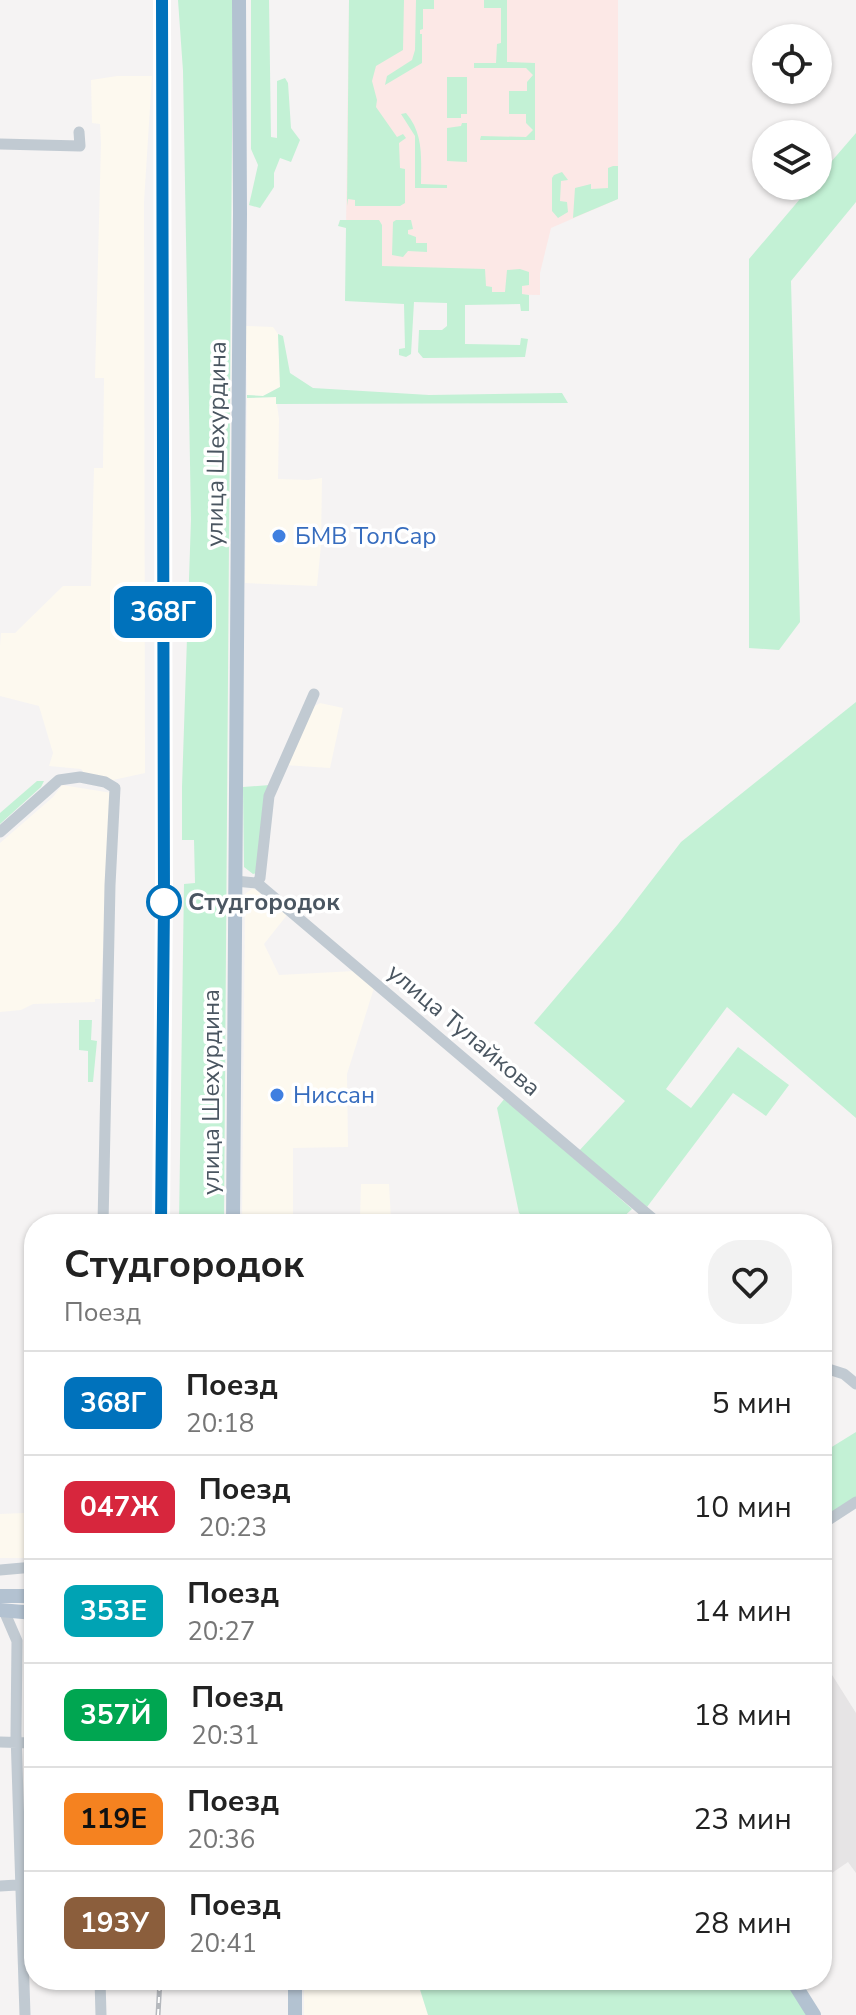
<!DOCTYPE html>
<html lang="ru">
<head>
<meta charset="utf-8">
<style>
	:root { --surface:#fff; --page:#f2f2f2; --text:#222; --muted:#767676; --line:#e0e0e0 }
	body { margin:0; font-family:"Nunito Sans",sans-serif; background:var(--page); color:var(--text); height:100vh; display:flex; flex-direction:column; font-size:30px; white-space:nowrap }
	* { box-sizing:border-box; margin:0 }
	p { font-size:26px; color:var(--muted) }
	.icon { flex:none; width:44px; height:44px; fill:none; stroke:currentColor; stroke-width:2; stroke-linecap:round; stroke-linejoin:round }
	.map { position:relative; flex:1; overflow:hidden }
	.drawer { position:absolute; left:24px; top:1214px; width:808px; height:776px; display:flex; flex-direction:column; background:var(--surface); border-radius:32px; box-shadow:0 2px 6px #0004 }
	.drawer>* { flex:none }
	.badge { padding:0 16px; border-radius:12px; font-size:28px; line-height:52px }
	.buttons { position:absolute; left:752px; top:24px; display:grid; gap:16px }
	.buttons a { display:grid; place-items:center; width:80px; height:80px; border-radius:50%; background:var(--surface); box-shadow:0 2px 6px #0004; font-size:40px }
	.map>.badge { position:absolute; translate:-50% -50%; box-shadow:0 0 0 4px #fff }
	.round { display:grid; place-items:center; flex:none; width:84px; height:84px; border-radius:32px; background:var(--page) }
	.overview { display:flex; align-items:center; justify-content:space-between; height:136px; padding:0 40px }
	h1 { font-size:38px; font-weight:700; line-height:60px }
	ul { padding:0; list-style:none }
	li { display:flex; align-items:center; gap:24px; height:104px; padding:0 40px; border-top:2px solid var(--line) }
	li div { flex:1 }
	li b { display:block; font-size:30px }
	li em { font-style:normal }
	li .badge { min-width:88px; font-weight:700; text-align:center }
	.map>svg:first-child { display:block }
	.commercial { fill:#fdf9ef }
	.education { fill:#e6e4e5 }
	.medical { fill:#fce8e6 }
	.green { fill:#c3f1d5 }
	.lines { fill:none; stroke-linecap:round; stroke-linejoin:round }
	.minor { stroke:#c1cad2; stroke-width:11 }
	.major { stroke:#b3c2d1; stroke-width:14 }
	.rail-casing { stroke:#b5b8bd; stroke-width:5 }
	.rail { stroke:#fff; stroke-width:2; stroke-dasharray:6; stroke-linecap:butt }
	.line-casing { stroke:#fff; stroke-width:18 }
	.line { stroke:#0072bc; stroke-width:12 }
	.shop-dot { fill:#3f7fe0; stroke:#fff; stroke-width:3 }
	.stop-dot { fill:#fff; stroke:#0072bc; stroke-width:4 }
	.labels { text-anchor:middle; stroke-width:7; stroke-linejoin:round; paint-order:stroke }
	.street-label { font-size:24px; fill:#4a5661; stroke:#fff }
	.shop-label { font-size:24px; fill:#366cbe; stroke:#fff; text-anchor:start }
	.stop-label { font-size:24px; font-weight:bold; fill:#4a5661; stroke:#fff; text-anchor:start }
</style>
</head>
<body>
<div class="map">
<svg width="856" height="2015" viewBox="0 0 856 2015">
	<rect width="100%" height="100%" fill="#f5f3f3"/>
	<!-- commercial -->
	<path class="commercial" d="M 117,76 L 152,76 L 144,202 L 145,773 L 113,780 L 85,774 L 81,769 L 49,766 L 53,753 L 39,706 L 0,696 L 0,646 L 1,633 L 15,633 L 63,586 L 91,586 L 94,468 L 103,468 L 104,378 L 95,378 L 101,143 L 100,124 L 92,123 L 91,80 Z
		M 246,326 L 273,327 L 278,334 L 280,387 L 263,396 L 247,395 Z
		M 276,397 L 279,419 L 278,479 L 308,480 L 322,478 L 321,545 L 317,586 L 245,583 L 247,398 Z
		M 320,703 L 343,708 L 330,768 L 284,765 L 313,707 Z
		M 62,785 L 112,793 L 100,999 L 95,999 L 95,1002 L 33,1004 L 21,1010 L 0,1012 L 0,843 L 53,797 Z
		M 253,888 L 287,915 L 264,944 L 279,975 L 355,971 L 374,988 L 347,1074 L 348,1147 L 293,1148 L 293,1224 L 242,1224 L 245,899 L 245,894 Z
		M 361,1184 L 389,1184 L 391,1220 L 383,1221 L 383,1224 L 312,1224 L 312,1217 L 360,1218 Z
		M 24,1513 L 24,1558 L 0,1558 L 0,1514 Z
		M 304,1980 L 417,1980 L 428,2015 L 304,2015 Z"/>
	<!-- education -->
	<path class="education" d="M 822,1659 L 856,1713 L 856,1873 L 848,1862 L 829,1875 L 822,1864 Z"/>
	<!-- medical -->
	<path class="medical" d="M 349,0 L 618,0 L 618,199 L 551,228 L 540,273 L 540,295 L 471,294 L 380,276 L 346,229 Z"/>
	<!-- green -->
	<path class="green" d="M 178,0 L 233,0 L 224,1221 L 194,1220 L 193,1224 L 179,1224 L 184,884 L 195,883 L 194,840 L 182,840 L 182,787 L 191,519 L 183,71 Z
		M 251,0 L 269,0 L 271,137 L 277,138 L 277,81 L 285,78 L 288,83 L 291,128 L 300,140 L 291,162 L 280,158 L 274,173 L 274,187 L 260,208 L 249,205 L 258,165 L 251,149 Z
		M 349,0 L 404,0 L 403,50 L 376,66 L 372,81 L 377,100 L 376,107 L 397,137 L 403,134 L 406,138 L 399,143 L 400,168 L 405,169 L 405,203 L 400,206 L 355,206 L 355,200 L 348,199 L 347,206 Z
		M 416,0 L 434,0 L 434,9 L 423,9 L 423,29 L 420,30 L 420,34 L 422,34 L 422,63 L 385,85 L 387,76 L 412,60 L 415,50 Z
		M 484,0 L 507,0 L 507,62 L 535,63 L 535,140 L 480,140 L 481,136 L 526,137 L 533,130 L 526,123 L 526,114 L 509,114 L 509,91 L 527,91 L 527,82 L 533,75 L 526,68 L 474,68 L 474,63 L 496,63 L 497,44 L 501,43 L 501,8 L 484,8 Z
		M 447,77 L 467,77 L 467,114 L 461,114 L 461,118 L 447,118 Z
		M 406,113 C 424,134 421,158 421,184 L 447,185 L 447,188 L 415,188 L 415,136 L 401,114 Z
		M 462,123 L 467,123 L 467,162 L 447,161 L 447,128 L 461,126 Z
		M 856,133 L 856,202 L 791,281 L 800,622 L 779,650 L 749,648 L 749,259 L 811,186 L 818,186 L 818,177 Z
		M 613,166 L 618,166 L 618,199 L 573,218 L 575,188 L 591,184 L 591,189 L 608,188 L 608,168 Z
		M 562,172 L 568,180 L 561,181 L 560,201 L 567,202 L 568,212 L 558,218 L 552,211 L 552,178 L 554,175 Z
		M 340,220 L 379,220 L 382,225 L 382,266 L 485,269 L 486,286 L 492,287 L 492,292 L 505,292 L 507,270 L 520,269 L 529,272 L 529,285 L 522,286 L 522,294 L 529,295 L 529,311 L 521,311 L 520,304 L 465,305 L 465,344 L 520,345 L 521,338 L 528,339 L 525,357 L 423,358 L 418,352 L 419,330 L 442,330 L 447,326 L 447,303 L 414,302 L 411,354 L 406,357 L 399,355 L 399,349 L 405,348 L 404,304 L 345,301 L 346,228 L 338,226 Z
		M 396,220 L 411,220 L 413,229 L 408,230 L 408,234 L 416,237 L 416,243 L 427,243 L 427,252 L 408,251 L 403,257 L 392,255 L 393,222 Z
		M 278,334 L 283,336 L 290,373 L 313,388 L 429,395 L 562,393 L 568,403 L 276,404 L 276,397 L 247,398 L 247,395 L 263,396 L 280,387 Z
		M 856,702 L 856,1118 L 727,1007 L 666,1089 L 691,1108 L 738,1047 L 789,1085 L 766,1116 L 733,1093 L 647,1207 L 578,1152 L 625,1101 L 534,1023 L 618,924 L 681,842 Z
		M 37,781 L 44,781 L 41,787 L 0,824 L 0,813 Z
		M 270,785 L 257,873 L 253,874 L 244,867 L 243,787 Z
		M 79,1020 L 92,1020 L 91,1040 L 97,1041 L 93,1082 L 88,1082 L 88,1051 L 79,1050 Z
		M 505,1098 L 632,1209 L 616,1224 L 532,1224 L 519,1213 L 497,1108 Z
		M 856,1432 L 856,1498 L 822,1519 L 822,1453 Z
		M 417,1980 L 785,1980 L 808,2015 L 428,2015 Z"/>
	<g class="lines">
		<!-- minor -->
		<path class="minor" d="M 0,144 L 80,146 L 79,132
			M 0,832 L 59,780 L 80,777 L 105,782 L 115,788 L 110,885 L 103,1224
			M 235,881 L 257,883 L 659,1224
			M 257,883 L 260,878 L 269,796 L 314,694
			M 822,1367 L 844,1374 L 856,1384
			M 822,1524 L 856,1502
			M 0,1570 L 34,1567
			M 4,1611 L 17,1641 L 16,1734 L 25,2015
			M 0,1742 L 34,1743
			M 0,1886 L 34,1884
			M 100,1980 L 101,2015"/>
		<!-- major -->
		<path class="major" d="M 233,1224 L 240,213 L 239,0
			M 0,1596 L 34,1596
			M 0,1610 L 34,1613
			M 295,1980 L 295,2015
			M 792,1980 L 814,2015"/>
		<!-- rail casing -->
		<g class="rail-casing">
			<path id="rail" d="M 161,1224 L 164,902 L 162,0
				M 158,2015 L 160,1980"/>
		</g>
		<!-- rail -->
		<use href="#rail" class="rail"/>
	</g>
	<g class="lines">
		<!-- line casing -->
		<g class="line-casing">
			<path id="line" d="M 161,1224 L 164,902 L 162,0"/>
		</g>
		<!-- line -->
		<use href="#line" class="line"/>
	</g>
	<!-- markers -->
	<g class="shop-dot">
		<circle cx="279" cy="536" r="8"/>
		<circle cx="277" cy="1095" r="8"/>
	</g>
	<circle class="stop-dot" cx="164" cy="902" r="16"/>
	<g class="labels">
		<!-- street labels -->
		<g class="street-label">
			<text transform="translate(216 444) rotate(-89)" y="8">улица Шехурдина</text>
			<text transform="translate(464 1030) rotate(40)" y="8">улица Тулайкова</text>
			<text transform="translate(211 1092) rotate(-90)" y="8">улица Шехурдина</text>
		</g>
		<!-- shop labels -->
		<g class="shop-label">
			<text x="295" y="544">БМВ ТолСар</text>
			<text x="293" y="1103">Ниссан</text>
		</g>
		<!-- stop labels -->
		<g class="stop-label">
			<text x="188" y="910">Студгородок</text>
		</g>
	</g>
</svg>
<div class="buttons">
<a><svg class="icon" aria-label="locate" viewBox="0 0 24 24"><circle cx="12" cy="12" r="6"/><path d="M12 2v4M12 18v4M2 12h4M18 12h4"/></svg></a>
<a><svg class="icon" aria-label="layers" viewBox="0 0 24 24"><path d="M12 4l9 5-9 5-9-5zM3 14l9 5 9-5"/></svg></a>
</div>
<b class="badge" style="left:163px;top:612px;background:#0072bc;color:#fff">368Г</b>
<section class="drawer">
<div class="overview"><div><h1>Студгородок</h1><p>Поезд</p></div><a class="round"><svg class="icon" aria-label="heart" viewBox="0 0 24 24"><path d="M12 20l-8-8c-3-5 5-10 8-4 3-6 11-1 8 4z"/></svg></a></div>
<ul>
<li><span class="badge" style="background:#0072bc;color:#fff">368Г</span><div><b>Поезд</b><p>20:18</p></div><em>5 мин</em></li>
<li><span class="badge" style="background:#d7263d;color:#fff">047Ж</span><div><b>Поезд</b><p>20:23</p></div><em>10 мин</em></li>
<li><span class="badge" style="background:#00a3b4;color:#fff">353Е</span><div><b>Поезд</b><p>20:27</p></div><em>14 мин</em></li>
<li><span class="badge" style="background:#00a651;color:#fff">357Й</span><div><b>Поезд</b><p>20:31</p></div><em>18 мин</em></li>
<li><span class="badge" style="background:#f58220;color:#111">119Е</span><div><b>Поезд</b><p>20:36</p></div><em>23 мин</em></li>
<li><span class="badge" style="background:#8b5e3c;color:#fff">193У</span><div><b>Поезд</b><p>20:41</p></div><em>28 мин</em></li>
</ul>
</section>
</div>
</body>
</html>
